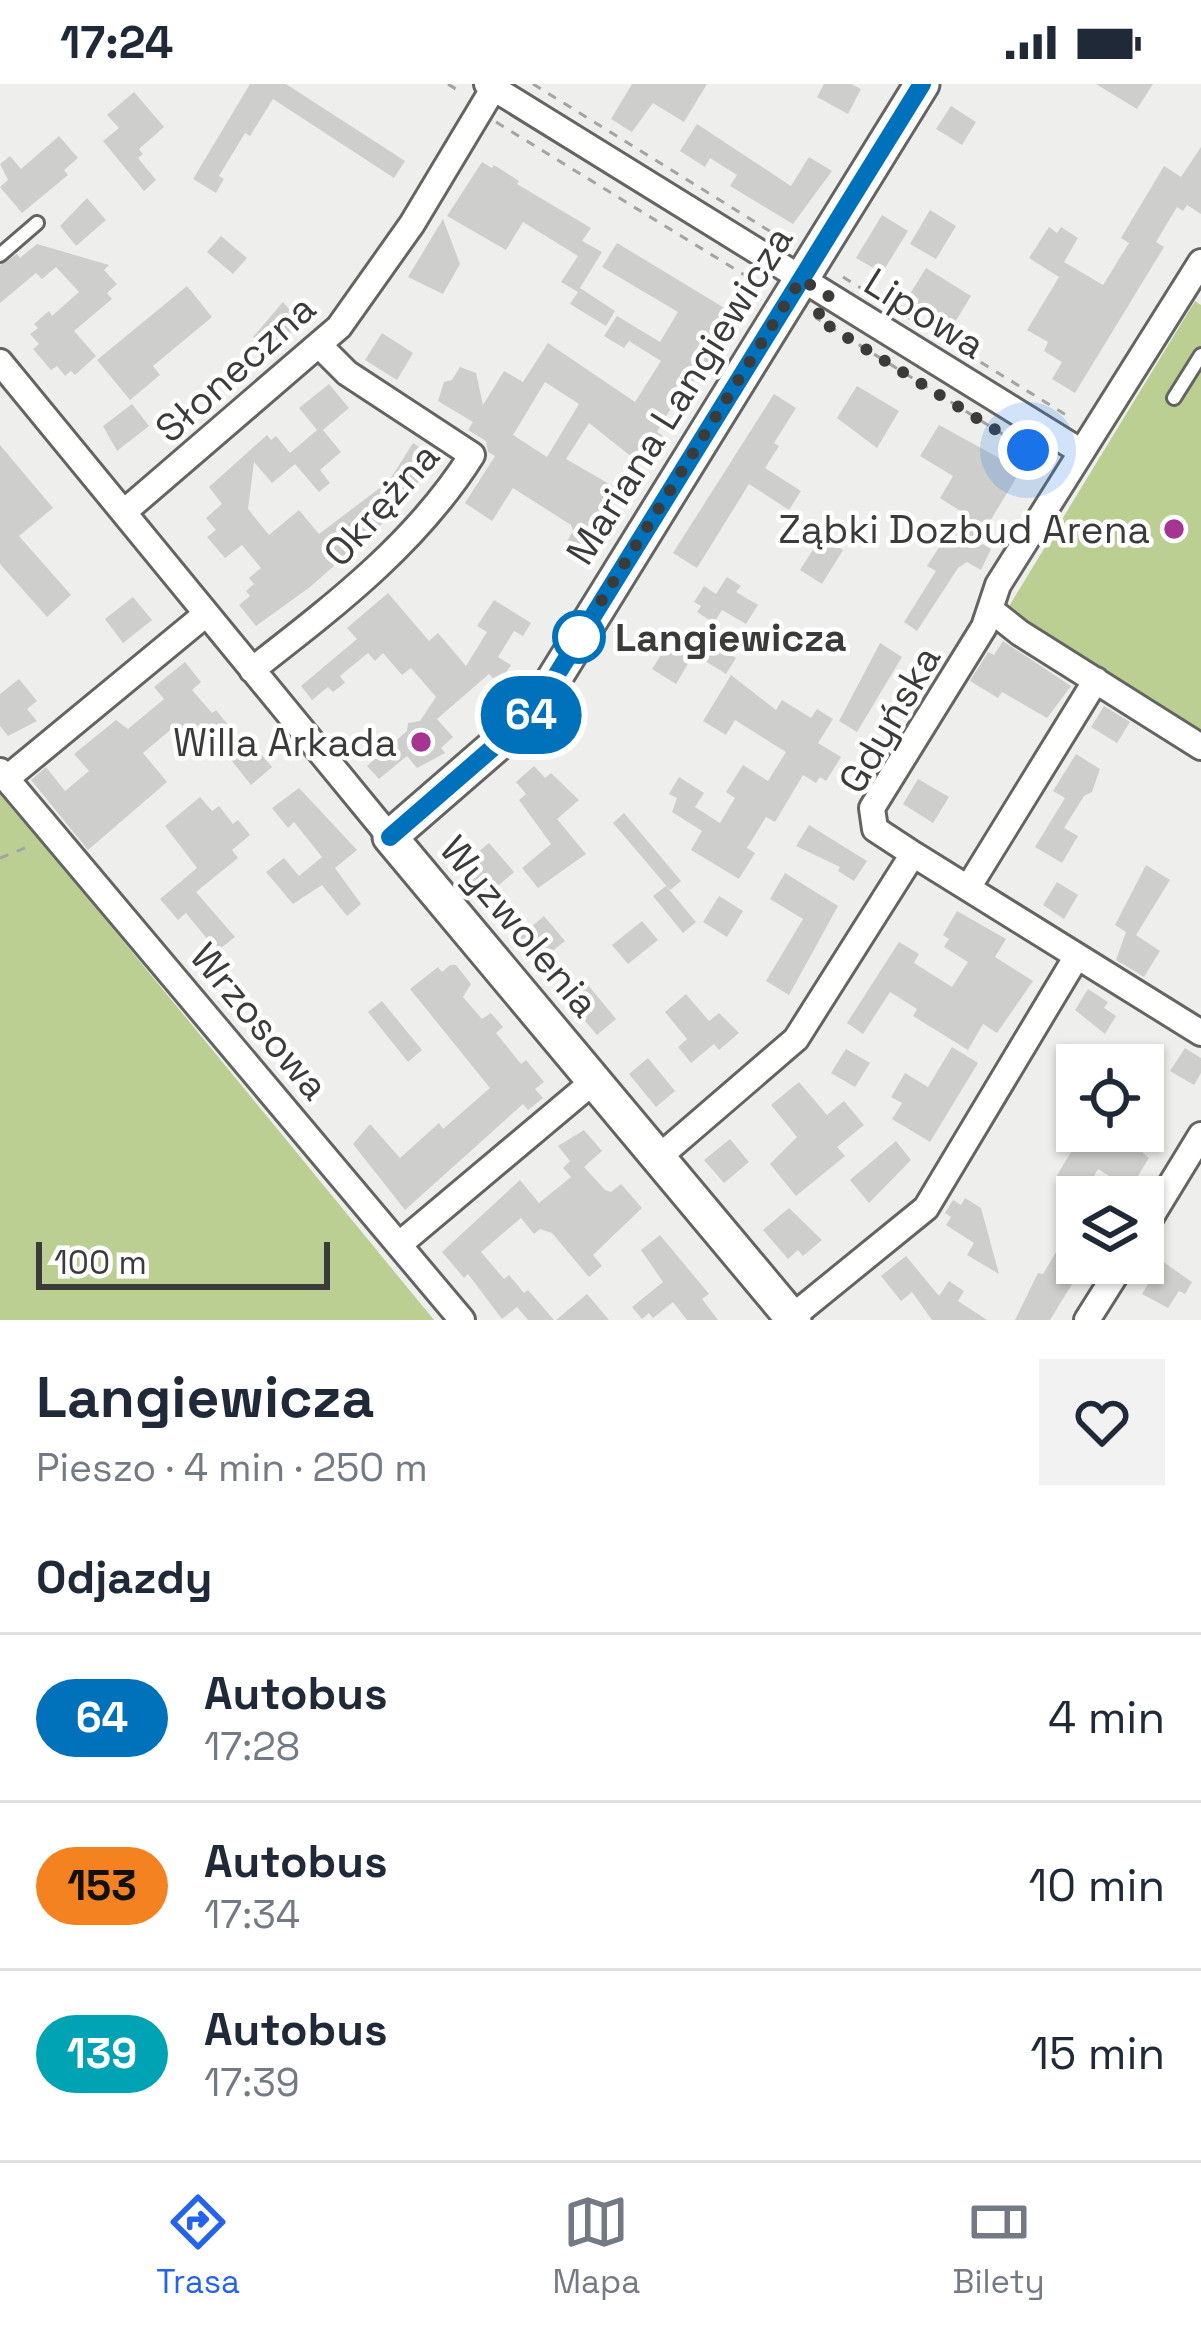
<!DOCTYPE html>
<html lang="pl">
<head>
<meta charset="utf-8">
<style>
	:root { --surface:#fff; --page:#f2f2f3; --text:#1f2937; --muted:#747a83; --line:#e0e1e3; --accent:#2563eb }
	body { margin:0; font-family:"Space Grotesk",sans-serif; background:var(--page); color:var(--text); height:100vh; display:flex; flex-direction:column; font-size:45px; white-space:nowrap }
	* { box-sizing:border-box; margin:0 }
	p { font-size:39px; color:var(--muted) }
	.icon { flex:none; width:66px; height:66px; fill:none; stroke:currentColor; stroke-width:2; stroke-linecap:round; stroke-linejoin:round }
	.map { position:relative; height:1236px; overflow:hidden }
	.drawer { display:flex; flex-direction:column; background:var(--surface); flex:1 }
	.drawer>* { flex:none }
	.badge { padding:0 24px; border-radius:39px; font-size:42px; line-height:78px }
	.tools { position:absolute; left:1056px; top:960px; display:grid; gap:24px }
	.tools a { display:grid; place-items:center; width:108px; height:108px; border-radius:0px; background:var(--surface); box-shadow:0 3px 9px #0004; font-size:60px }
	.scale { position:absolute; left:36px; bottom:30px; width:294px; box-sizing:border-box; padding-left:12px; border:6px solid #3b3b3a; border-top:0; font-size:33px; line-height:42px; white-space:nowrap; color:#3b3b3a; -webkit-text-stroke:9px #fff; paint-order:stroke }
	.you { position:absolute; width:60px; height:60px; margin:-30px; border:9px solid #fff; border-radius:50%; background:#1a73e8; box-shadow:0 0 0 18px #1a73e833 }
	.map>.badge { position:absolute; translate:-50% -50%; box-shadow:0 0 0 6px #fff }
	h2 { padding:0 36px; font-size:45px; line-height:108px }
	.round { display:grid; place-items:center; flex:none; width:126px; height:126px; border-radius:0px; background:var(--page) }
	.overview { display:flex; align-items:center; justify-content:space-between; height:204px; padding:0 36px }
	h1 { font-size:57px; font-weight:600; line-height:90px }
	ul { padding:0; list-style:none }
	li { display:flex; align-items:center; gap:36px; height:168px; padding:0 36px; border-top:3px solid var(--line) }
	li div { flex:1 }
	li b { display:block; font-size:45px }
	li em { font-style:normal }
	li .badge { min-width:132px; font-weight:700; text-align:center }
	.status { display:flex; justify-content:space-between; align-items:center; height:84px; padding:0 60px; background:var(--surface); direction:ltr }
	.status svg { height:33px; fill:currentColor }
	.tab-bar { display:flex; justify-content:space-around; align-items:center; height:168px; border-top:3px solid var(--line); background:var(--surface); font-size:33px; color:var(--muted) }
	.tab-bar a { display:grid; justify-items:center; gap:6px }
	.tab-bar .on { color:var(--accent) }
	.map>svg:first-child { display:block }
	.green { fill:#bbcf93 }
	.building { fill:#cecfcc; fill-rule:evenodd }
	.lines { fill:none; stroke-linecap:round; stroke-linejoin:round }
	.lane-casing { stroke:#646563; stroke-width:18 }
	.street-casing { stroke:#646563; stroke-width:30 }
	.secondary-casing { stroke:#646563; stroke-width:39 }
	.path { stroke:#a3a4a1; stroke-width:3; stroke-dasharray:9 9; stroke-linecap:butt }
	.lane { stroke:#fff; stroke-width:12 }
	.street { stroke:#fff; stroke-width:24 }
	.secondary { stroke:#fff; stroke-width:33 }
	.line-casing { stroke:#fff; stroke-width:27 }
	.line { stroke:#0072bc; stroke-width:18 }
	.walk { stroke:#3b3b3a; stroke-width:12; stroke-dasharray:0 21.6 }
	.poi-dot { fill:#a53591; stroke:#fff; stroke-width:4.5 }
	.stop-dot { fill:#fff; stroke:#0072bc; stroke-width:6 }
	.labels { text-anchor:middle; stroke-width:9; stroke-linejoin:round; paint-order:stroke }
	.street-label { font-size:39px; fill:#3b3b3a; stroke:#fff }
	.poi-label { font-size:39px; fill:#3b3b3a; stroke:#fff; text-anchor:end }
	.stop-label { font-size:39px; font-weight:bold; fill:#3b3b3a; stroke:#fff; text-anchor:start }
</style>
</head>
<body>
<div class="status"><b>17:24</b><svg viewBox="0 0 49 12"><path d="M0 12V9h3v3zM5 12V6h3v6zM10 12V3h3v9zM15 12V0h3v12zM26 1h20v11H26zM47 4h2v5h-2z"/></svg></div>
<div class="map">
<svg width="1201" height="1236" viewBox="0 0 1201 1236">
	<rect width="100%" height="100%" fill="#eeefec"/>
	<!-- green -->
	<path class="green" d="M 1195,217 L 1201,221 L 1201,657 L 1022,545 L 1008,524 Z
		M 0,707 L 434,1236 L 0,1236 Z"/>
	<!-- building -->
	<path class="building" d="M 250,0 L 286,0 L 405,77 L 394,94 L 273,15 L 250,52 L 245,49 L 219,92 L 224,95 L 216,109 L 193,95 Z
		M 632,0 L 707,0 L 684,38 L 653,19 L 632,48 L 611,35 Z
		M 824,0 L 851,0 L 861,5 L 848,30 L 817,13 Z
		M 1096,0 L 1153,0 L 1137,25 Z
		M 134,8 L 164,43 L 139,65 L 143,70 L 138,74 L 156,96 L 144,107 L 103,57 L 119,44 L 107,31 Z
		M 951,22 L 976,38 L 962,61 L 936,45 Z
		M 697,40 L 791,102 L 809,73 L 832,87 L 793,140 L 730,102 L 737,91 L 710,74 L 705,83 L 680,67 Z
		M 59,52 L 78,74 L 64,86 L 68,91 L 22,129 L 0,103 L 8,96 L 0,80 L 10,72 L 21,85 Z
		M 1201,63 L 1201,130 L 1187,121 L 1183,127 L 1177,123 L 1156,158 L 1164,163 L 1075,309 L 1052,295 L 1062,278 L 1044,267 L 1048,258 L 1027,246 L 1059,193 L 1029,174 L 1049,143 L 1057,149 L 1061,143 L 1078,154 L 1064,178 L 1103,201 L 1129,159 L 1121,154 L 1164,82 L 1181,93 Z
		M 482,78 L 492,84 L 494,81 L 519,97 L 517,100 L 591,144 L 582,157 L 602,168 L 580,204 L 615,227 L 606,242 L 570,220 L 578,208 L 561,198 L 578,172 L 523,138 L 506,166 L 447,132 Z
		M 87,114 L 106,136 L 76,162 L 60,142 Z
		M 930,126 L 956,142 L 936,175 L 910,160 Z
		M 882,131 L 908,147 L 882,189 L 856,174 Z
		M 443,135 L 460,180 L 443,210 L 408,193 Z
		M 221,152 L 247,174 L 233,190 L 207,168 Z
		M 617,159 L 731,228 L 714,256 L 726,263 L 708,294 L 699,288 L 678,322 L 674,319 L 657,348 L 663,352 L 652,372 L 640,363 L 633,374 L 589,339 L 566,375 L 618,405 L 593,444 L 605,452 L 589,478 L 563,464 L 573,447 L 571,441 L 513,404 L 492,437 L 465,419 L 495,372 L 488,368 L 486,357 L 468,346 L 473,338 L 438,317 L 444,298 L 452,296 L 460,283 L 476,289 L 483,321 L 504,287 L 523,298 L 548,259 L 635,318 L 661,277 L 629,257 L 624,264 L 604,252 L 617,232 L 660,258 L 678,228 L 602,183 ZM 545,298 L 579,320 L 547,373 L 513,351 Z
		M 37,160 L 109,181 L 104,186 L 117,200 L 107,209 L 112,215 L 74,247 L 96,272 L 75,291 L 71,287 L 65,292 L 57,282 L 51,286 L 33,265 L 39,260 L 30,250 L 38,244 L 34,240 L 49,227 L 52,232 L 79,208 L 56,183 L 42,195 L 36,189 L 0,219 L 0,181 L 17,170 L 20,174 Z
		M 926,184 L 971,212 L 955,238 L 949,234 L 946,239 L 916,220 L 919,215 L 910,210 Z
		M 187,202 L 212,233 L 153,282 L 160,291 L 130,316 L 97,276 Z
		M 283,218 L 300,238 L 272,269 L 253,253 Z
		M 382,249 L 413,269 L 397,296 L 365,276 Z
		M 329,300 L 349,324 L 323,346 L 341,368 L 320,386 L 330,399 L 319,408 L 295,380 L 272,399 L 254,378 L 248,425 L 269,451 L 299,426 L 319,450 L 389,397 L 413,359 L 435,373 L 402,422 L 310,503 L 256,542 L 239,521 L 250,512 L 246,507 L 254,500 L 249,494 L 261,484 L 242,461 L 225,474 L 207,453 L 216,446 L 206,434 L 222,420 L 209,403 L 267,351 L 271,356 L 276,352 L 290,369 L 317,346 L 299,324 Z
		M 857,302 L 899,327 L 877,364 L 837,334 Z
		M 774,310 L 796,324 L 774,359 L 779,362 L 765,384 L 801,407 L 789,426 L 749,400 L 697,484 L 673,469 Z
		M 132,320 L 149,342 L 117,367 L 103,342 Z
		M 939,341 L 1021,386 L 978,457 L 991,465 L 981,486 L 967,478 L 958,484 L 917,547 L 904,538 L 936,487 L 927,482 L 962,428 L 940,414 L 953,392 L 920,372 Z
		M 0,361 L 53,424 L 19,452 L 71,511 L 47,533 L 0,480 Z
		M 821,453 L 843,466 L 822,500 L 800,486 Z
		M 727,493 L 741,502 L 736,508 L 758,521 L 746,540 L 722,526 L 714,539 L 697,528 L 701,522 L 694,518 L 704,502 L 716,510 Z
		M 388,509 L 429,557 L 438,549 L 466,582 L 487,548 L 477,542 L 494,516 L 531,539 L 523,552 L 514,547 L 498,573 L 511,581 L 498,600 L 489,590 L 437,635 L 453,653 L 441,664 L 445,669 L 417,684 L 407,672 L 379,695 L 367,682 L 407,647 L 408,639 L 420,637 L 436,613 L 411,584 L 402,591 L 383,569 L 375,577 L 368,569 L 340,592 L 345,599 L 333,608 L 328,603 L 312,616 L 301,602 L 357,555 L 347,544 Z
		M 133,513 L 152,536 L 123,559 L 105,535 Z
		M 693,548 L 736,574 L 726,590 L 694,570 L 676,600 L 652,585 L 675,549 L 688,557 Z
		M 1003,557 L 1071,602 L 1047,634 L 1002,608 L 998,614 L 970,597 L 988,568 L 994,571 Z
		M 880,559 L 902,573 L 857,648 L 839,637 Z
		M 185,578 L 201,598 L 192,606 L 212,629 L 216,626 L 249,667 L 255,663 L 272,683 L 251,701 L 220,662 L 202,676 L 175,642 L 143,669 L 167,698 L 88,766 L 31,696 L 46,683 L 65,707 L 89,687 L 74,670 L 116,636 L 128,645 L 164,615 L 154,603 Z
		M 731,591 L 776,626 L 782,616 L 811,634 L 817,625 L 833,635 L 818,659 L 841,673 L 826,697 L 820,693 L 816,699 L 803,691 L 775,738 L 766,733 L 747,764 L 755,769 L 739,795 L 691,766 L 702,747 L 672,728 L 677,714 L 669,710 L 679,693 L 704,709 L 695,723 L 720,739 L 735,714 L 726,708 L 743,681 L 768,697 L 786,668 L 735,636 L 726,651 L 703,637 Z
		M 19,595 L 37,617 L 27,625 L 37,637 L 8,652 L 0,642 L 0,610 Z
		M 1104,622 L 1130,638 L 1117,659 L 1091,643 Z
		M 1076,670 L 1100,685 L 1092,708 L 1084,712 L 1064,744 L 1078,752 L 1062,779 L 1035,763 L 1065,714 L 1053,707 Z
		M 534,682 L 545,694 L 551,689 L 579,716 L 557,735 L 586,770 L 538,804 L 522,784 L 551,760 L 519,716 L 526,710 L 516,698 Z
		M 918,695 L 949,713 L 933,739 L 903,720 Z
		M 299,704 L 357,766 L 335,784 L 361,820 L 347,832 L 322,801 L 293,820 L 266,788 L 284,774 L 299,792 L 322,773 L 294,738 L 288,744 L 272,724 Z
		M 200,713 L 212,727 L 219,722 L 233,740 L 238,736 L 250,751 L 232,766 L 238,774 L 196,808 L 235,853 L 217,867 L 186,829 L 178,836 L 160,815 L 197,784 L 165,742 Z
		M 624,729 L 681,797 L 670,806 L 613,739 Z
		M 809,741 L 867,777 L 854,797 L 838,787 L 840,783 L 796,762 Z
		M 489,759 L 514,788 L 486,812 L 460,783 Z
		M 1146,781 L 1170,796 L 1136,851 L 1160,867 L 1144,893 L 1116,876 L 1126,848 L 1115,841 Z
		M 785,789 L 838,822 L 789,911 L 766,897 L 803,835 L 770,815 Z
		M 1057,798 L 1078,811 L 1064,835 L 1043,821 Z
		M 666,802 L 696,838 L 683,849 L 653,812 Z
		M 719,812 L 743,827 L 727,853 L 703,838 Z
		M 957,827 L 1006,855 L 995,873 L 1033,897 L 997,949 L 983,940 L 968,966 L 913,932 L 917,925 L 890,908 L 863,950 L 847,939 L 899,858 L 919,870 L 914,879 L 952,903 L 968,878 L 944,863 L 949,855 L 943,851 Z
		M 544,832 L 565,857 L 540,877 L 519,853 Z
		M 642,837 L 658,856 L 628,880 L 612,861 Z
		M 450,881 L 456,881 L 471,900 L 463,913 L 482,935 L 491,929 L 503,943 L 496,949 L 521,980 L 526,976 L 544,998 L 535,1005 L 543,1014 L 528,1026 L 523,1020 L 405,1126 L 353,1060 L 370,1040 L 400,1074 L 439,1039 L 443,1045 L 490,1004 L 410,905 L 438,883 L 442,888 Z
		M 588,901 L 616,935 L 597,951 L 569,918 Z
		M 1088,905 L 1108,918 L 1104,924 L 1116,932 L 1105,950 L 1075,926 Z
		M 686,910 L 709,937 L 719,929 L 739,949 L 719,966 L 714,960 L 691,979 L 678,963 L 687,955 L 665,928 Z
		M 382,917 L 422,966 L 408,978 L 368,928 Z
		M 952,963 L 978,979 L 930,1058 L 892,1035 L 902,1019 L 891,1013 L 905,989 L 928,1003 Z
		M 1185,964 L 1201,974 L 1201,989 L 1194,1001 L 1170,987 Z
		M 846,965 L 870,979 L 855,1003 L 831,989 Z
		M 648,974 L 675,1007 L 656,1023 L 629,990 Z
		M 799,998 L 827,1031 L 844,1017 L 864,1041 L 837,1063 L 845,1072 L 796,1112 L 770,1080 L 797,1053 L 771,1021 Z
		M 584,1046 L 602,1067 L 584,1083 L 605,1106 L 611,1108 L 621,1100 L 642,1124 L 593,1171 L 602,1182 L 589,1193 L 552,1149 L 540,1145 L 534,1150 L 521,1134 L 481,1168 L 504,1195 L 509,1191 L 524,1209 L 528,1206 L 554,1236 L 528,1236 L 517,1223 L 502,1235 L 468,1190 L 464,1194 L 442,1168 L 520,1096 L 539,1119 L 571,1093 L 563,1084 L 570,1077 L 558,1062 Z
		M 1106,1054 L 1118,1061 L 1122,1056 L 1129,1057 L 1149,1074 L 1130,1105 L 1098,1085 L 1084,1109 L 1056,1093 L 1078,1056 L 1098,1067 Z
		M 730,1055 L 749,1078 L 724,1099 L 704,1076 Z
		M 896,1057 L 911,1076 L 869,1119 L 850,1096 Z
		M 965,1114 L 981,1124 L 999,1190 L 967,1171 L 974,1159 L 946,1141 L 951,1133 L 945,1129 L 953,1116 L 961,1121 Z
		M 1077,1121 L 1077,1192 L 1050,1236 L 1015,1236 L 1038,1189 L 1043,1190 L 1062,1158 L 1057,1155 Z
		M 789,1124 L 822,1156 L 803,1172 L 798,1166 L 788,1175 L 763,1146 Z
		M 660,1151 L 709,1210 L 702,1215 L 718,1236 L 687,1236 L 673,1218 L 653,1234 L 649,1229 L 642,1235 L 632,1223 L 663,1198 L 641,1166 Z
		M 906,1172 L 939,1212 L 949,1197 L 964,1207 L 958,1217 L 987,1236 L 932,1236 L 912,1208 L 901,1217 L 881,1192 Z
		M 1162,1177 L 1192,1198 L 1185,1210 L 1179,1207 L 1168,1224 L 1142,1210 Z
		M 587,1210 L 609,1236 L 556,1236 Z"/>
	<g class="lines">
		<!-- lane casing -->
		<g class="lane-casing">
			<path id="lane" d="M 0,171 L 37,139
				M 1174,314 L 1201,271"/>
		</g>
		<!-- street casing -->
		<g class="street-casing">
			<path id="street" d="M 487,0 L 1080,367
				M 0,278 L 390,753
				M 124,428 L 339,243 L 412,140 L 496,0
				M 991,526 L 1020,549 L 1201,663
				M 252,586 C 334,522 416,460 472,371 L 347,289 L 321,263
				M 0,687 L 462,1236
				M 6,695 L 206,530
				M 913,770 L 1201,949
				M 968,804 L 1096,596
				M 659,1073 L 796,955 L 913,770 L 875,745 L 872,724 L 984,543 L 998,501 L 1201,178
				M 1143,1146 L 1201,1051
				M 401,1159 L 595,996
				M 792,1233 L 926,1124 L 1077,872
				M 1087,1236 L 1123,1179"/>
		</g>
		<!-- secondary casing -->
		<g class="secondary-casing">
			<path id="secondary" d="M 794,1236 L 390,753 L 533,629 L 922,0"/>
		</g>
		<!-- path -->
		<path class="path" d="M 448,0 L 462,9
			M 533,0 L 776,151
			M 496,38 L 764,203
			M 843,193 L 1071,334
			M 818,231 L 816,234 L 1049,379
			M 0,774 L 30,762"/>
		<!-- lane -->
		<use href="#lane" class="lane"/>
		<!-- street -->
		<use href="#street" class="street"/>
		<!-- secondary -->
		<use href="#secondary" class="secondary"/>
	</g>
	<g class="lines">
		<!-- line casing -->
		<g class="line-casing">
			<path id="line" d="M 390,753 L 533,629 L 922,0"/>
		</g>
		<!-- line -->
		<use href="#line" class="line"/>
		<!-- walk -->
		<path class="walk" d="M 579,553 L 801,195 L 830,213 L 816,234 L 1028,366"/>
	</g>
	<!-- markers -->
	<g class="poi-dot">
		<circle cx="1174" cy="445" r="12"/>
		<circle cx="421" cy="658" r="12"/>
	</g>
	<circle class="stop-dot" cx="579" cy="553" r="24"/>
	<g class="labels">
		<!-- street labels -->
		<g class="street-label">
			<text transform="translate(925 229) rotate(32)" y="14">Lipowa</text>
			<text transform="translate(235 284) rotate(-42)" y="14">Słoneczna</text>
			<text transform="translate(679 311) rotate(-58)" y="14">Mariana Langiewicza</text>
			<text transform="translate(381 420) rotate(-48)" y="14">Okrężna</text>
			<text transform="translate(889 635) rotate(-60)" y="14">Gdyńska</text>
			<text transform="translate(520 842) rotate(50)" y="14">Wyzwolenia</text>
			<text transform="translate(260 937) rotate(50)" y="14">Wrzosowa</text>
		</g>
		<!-- poi labels -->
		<g class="poi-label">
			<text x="1150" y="459">Ząbki Dozbud Arena</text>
			<text x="397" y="672">Willa Arkada</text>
		</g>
		<!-- stop labels -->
		<g class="stop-label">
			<text x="615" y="567">Langiewicza</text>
		</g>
	</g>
</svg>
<div class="tools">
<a><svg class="icon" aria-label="locate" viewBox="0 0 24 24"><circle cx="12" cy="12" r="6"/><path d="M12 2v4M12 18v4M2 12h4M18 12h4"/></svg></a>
<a><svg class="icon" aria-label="layers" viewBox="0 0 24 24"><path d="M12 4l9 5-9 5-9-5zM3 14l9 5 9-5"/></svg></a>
</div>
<div class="scale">100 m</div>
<div class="you" style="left:1028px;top:366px"></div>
<b class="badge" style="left:531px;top:631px;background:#0072bc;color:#fff">64</b>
</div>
<section class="drawer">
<div class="overview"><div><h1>Langiewicza</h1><p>Pieszo · 4 min · 250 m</p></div><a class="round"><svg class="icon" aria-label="heart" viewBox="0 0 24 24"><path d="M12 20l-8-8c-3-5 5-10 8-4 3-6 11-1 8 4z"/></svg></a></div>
<h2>Odjazdy</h2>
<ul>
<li><span class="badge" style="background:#0072bc;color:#fff">64</span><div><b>Autobus</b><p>17:28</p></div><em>4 min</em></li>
<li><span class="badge" style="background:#f58220;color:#111">153</span><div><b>Autobus</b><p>17:34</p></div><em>10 min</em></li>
<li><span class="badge" style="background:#00a3b4;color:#fff">139</span><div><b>Autobus</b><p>17:39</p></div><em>15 min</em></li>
</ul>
</section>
<nav class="tab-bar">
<a class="on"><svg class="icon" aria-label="directions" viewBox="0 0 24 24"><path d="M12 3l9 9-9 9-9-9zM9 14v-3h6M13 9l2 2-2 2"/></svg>Trasa</a>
<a><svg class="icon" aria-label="map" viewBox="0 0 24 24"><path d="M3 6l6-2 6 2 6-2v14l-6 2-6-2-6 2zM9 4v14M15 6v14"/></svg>Mapa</a>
<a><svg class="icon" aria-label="tickets" viewBox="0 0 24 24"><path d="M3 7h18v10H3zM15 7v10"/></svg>Bilety</a>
</nav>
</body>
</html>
